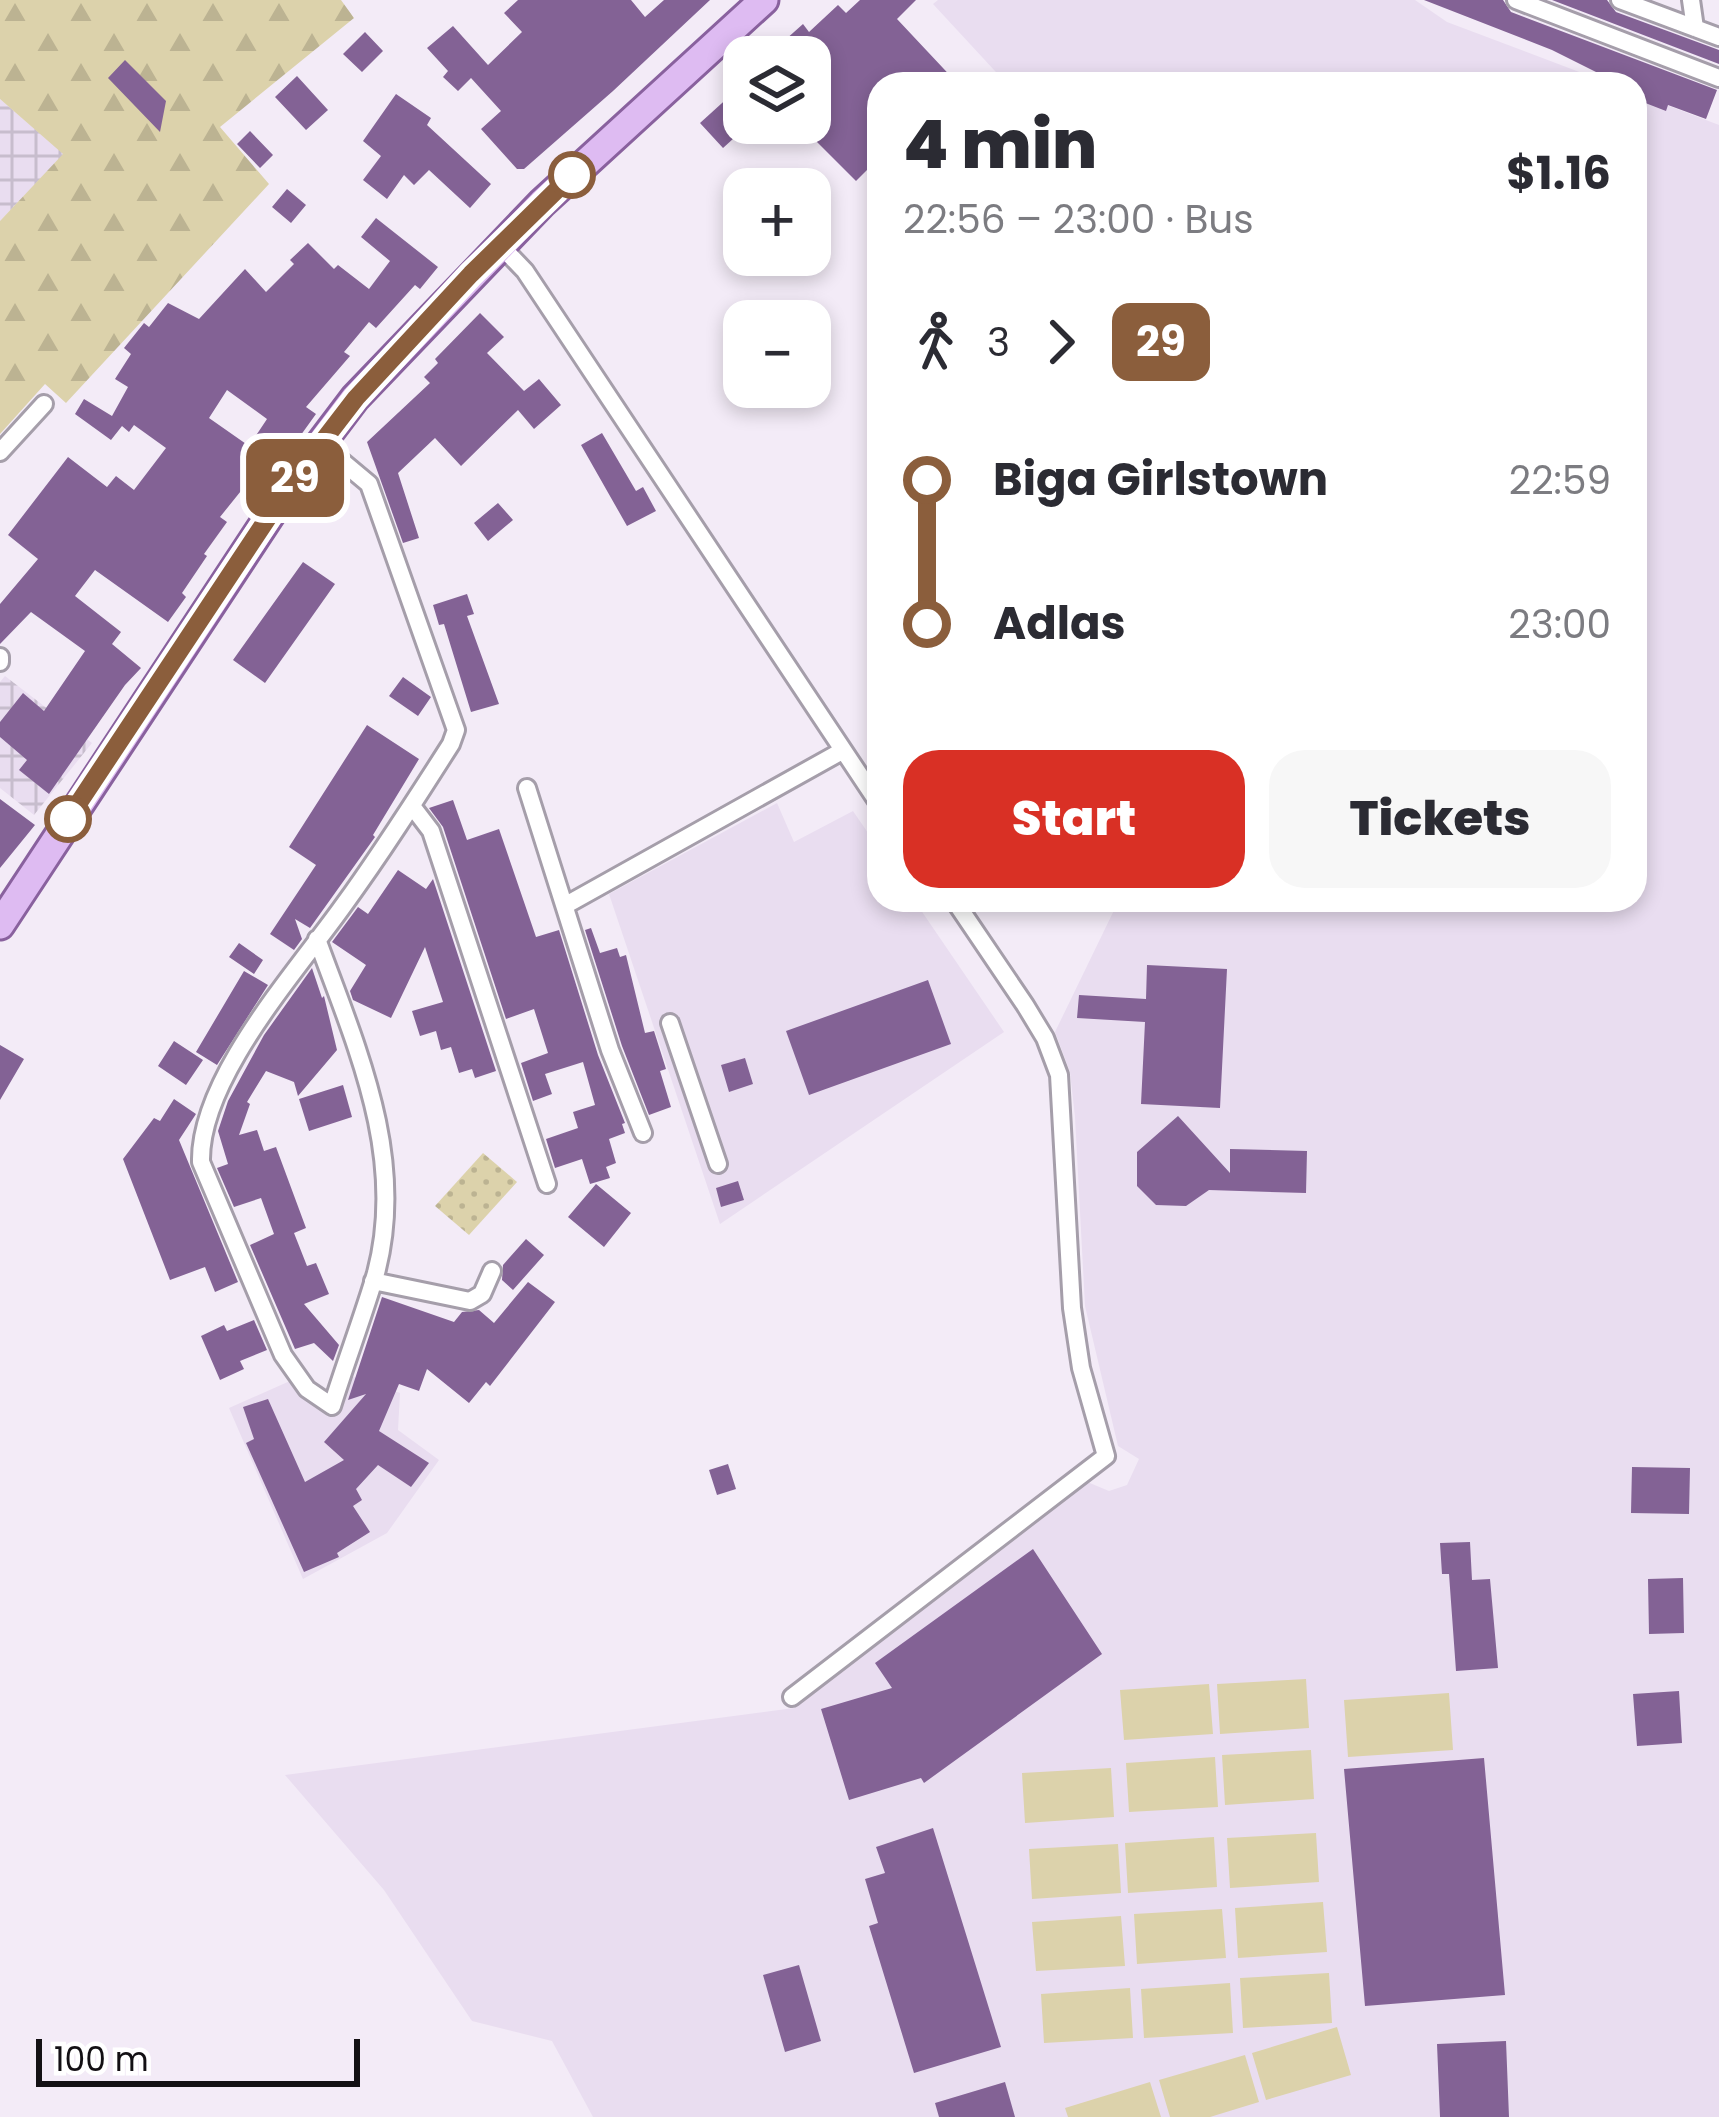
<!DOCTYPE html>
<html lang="en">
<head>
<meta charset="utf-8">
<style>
	:root { --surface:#fff; --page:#f7f7f7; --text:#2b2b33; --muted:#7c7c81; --accent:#d93025 }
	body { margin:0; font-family:Poppins,sans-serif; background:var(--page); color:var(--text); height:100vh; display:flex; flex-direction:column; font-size:45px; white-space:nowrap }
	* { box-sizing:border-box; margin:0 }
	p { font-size:39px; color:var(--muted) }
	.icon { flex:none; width:66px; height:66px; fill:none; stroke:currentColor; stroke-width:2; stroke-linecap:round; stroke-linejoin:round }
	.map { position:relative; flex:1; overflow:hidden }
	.sheet { position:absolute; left:867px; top:72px; width:780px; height:840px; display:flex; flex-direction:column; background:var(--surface); border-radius:36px; box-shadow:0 6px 18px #0003 }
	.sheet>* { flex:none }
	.badge { padding:0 24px; border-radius:18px; font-size:42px; line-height:78px }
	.buttons { position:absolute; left:723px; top:36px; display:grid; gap:24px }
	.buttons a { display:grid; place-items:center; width:108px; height:108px; border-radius:24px; background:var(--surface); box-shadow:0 6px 18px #0003; font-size:60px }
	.scale { position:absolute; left:36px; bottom:30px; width:324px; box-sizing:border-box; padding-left:12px; border:6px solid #131014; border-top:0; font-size:33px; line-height:42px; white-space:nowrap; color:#131014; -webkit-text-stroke:9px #fff; paint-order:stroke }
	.map>.badge { position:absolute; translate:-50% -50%; box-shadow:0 0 0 6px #fff }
	.legs { display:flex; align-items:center; gap:18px; height:132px; padding:0 36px; font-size:39px }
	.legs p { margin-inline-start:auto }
	.head { display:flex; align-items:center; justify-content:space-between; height:204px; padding:0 36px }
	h1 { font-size:66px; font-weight:800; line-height:90px }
	.button { display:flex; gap:24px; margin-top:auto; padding:24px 36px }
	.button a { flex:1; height:138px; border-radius:36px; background:var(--accent); color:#fff; font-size:48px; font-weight:800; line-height:138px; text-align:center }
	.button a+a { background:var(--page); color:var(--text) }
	ul { padding:0 36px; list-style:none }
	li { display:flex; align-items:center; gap:42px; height:144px; font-size:45px }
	li i { display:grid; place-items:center; width:18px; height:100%; margin:0 15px; background:currentColor }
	li i::after { content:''; width:30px; height:30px; margin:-15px; border:9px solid; border-radius:50%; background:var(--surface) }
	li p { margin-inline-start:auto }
	li:first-child i { background:linear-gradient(#0000 50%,currentColor 0) }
	li:last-child i { background:linear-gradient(currentColor 50%,#0000 0) }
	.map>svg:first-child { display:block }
	.built { fill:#e9ddf0 }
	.industrial { fill:url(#industrial-grid) }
	.grass { fill:#dcd2ab }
	.forest { fill:url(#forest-firs) }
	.park { fill:url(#park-dots) }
	.building { fill:#836295; fill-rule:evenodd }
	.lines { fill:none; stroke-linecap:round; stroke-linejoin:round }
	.minor-casing { stroke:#a59eaa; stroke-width:22 }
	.primary-casing { stroke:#89619e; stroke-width:33 }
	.minor { stroke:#fff; stroke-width:16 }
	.primary { stroke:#debbf2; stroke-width:27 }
	.line-1-casing { stroke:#fff; stroke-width:27 }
	.line-1 { stroke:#8b5e3c; stroke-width:18 }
	.stop-1-dot { fill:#fff; stroke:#8b5e3c; stroke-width:6 }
</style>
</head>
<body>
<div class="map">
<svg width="1719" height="2117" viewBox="0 0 1719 2117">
	<defs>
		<pattern id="industrial-grid" width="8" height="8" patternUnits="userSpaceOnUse" patternTransform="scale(3)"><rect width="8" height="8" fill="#e9ddf0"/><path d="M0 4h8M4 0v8" fill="none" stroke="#c7bdcd"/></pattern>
		<pattern id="forest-firs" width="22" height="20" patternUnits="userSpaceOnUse" patternTransform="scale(3)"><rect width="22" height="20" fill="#dcd2ab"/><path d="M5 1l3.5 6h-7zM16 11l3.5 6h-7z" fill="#bcb392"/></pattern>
		<pattern id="park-dots" width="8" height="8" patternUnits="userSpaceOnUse" patternTransform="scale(3)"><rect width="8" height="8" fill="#dcd2ab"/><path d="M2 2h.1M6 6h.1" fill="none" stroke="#bcb392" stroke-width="1.8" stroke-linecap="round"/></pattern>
	</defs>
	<rect width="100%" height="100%" fill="#f3ebf7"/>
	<!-- built -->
	<path class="built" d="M 938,0 L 1415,0 L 1447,22 L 1611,84 L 1007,84 L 933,4 Z
		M 1635,93 L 1719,125 L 1719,2117 L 593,2117 L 552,2041 L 472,2021 L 384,1890 L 285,1775 L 794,1708 L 1085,1481 L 1109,1491 L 1127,1485 L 1139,1459 L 1118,1446 L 1085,1306 L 1075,1117 L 1070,1072 L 1055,1032 L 1119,900 L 1635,900 Z
		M 777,803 L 794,842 L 853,811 L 879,849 L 879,900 L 914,900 L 1004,1032 L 720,1224 L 609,894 Z
		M 351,1376 L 400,1393 L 398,1430 L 439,1460 L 387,1533 L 303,1579 L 229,1408 L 290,1381 L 333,1411 Z"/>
	<!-- industrial -->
	<path class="industrial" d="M 0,99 L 64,154 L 0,221 Z
		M 5,676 L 92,743 L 34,815 L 0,788 L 0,682 Z"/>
	<!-- grass -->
	<path class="grass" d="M 1306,1679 L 1309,1728 L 1220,1734 L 1217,1684 Z
		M 1209,1684 L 1213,1734 L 1124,1740 L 1120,1690 Z
		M 1449,1693 L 1453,1750 L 1348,1757 L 1344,1700 Z
		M 1311,1750 L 1314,1799 L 1225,1805 L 1222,1755 Z
		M 1215,1757 L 1218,1807 L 1129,1812 L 1126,1763 Z
		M 1111,1768 L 1114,1817 L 1025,1823 L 1022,1773 Z
		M 1316,1833 L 1319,1882 L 1230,1888 L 1227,1838 Z
		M 1214,1837 L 1217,1887 L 1128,1893 L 1125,1843 Z
		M 1118,1844 L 1121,1893 L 1032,1899 L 1029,1849 Z
		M 1323,1902 L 1327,1952 L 1238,1958 L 1235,1908 Z
		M 1222,1909 L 1226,1958 L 1137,1964 L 1134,1914 Z
		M 1121,1916 L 1125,1966 L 1036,1971 L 1032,1922 Z
		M 1329,1973 L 1332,2023 L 1243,2028 L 1240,1978 Z
		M 1230,1983 L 1233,2033 L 1144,2038 L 1141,1989 Z
		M 1130,1988 L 1133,2038 L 1044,2043 L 1041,1994 Z
		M 1337,2027 L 1351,2075 L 1266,2100 L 1252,2053 Z
		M 1245,2055 L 1259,2102 L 1210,2117 L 1170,2117 L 1159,2080 Z
		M 1150,2082 L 1161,2117 L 1068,2117 L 1065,2108 Z"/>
	<!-- forest -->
	<path class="forest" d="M 0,0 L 341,0 L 354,18 L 220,127 L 269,184 L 66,403 L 45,384 L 0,434 L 0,221 L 63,154 L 0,99 Z"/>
	<!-- park -->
	<path class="park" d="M 483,1153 L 517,1182 L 469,1235 L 435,1206 Z"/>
	<!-- building -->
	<path class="building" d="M 518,0 L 631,0 L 645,17 L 664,0 L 710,0 L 613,91 L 524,169 L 517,169 L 481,129 L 501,111 L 471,78 L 458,91 L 443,77 L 448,71 L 427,48 L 453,26 L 488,65 L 522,32 L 504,13 Z
		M 860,0 L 916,0 L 897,19 L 958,84 L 879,84 L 879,158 L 856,181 L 815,140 L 823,132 L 810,118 L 810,57 L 766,57 L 803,24 L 809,32 L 838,5 L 846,13 Z
		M 1424,0 L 1503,0 L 1511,12 L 1717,90 L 1706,119 L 1668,105 L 1666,111 L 1635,99 L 1635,84 L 1620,84 L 1552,50 Z
		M 1552,0 L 1607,0 L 1616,12 L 1719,50 L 1719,64 Z
		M 365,32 L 383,51 L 362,72 L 343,54 Z
		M 125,60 L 166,101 L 160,132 L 108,78 Z
		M 297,76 L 328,110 L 306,130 L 275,97 Z
		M 396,94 L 431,118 L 427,125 L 491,184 L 470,208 L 429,170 L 414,185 L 404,175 L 387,199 L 363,180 L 381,156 L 363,141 Z
		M 732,94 L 744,107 L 744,129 L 723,148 L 700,123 Z
		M 250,131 L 273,155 L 260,168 L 237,144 Z
		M 287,189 L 306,205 L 291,223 L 272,207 Z
		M 376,218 L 438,267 L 420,289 L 415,285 L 376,328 L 369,322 L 344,352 L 350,356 L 306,407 L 316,414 L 298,439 L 289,433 L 269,464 L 265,461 L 220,517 L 227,522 L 204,554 L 207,556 L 182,593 L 186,597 L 168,622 L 95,570 L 75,596 L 121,632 L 112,644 L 141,668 L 125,685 L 49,794 L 19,770 L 27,760 L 0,737 L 0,722 L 23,693 L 44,711 L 85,651 L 31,612 L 0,644 L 0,604 L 38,559 L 8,535 L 68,457 L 107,487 L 116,476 L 134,490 L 166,448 L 134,425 L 129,432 L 122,426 L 111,440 L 75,414 L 84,399 L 112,416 L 128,387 L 115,379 L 131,354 L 124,348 L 144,323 L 149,327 L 168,303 L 199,319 L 245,269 L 266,292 L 294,264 L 290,260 L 308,243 L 334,269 L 338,265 L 369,289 L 390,261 L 361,237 ZM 227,390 L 267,419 L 249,446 L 209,418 Z
		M 480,313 L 504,337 L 487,353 L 524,391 L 539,379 L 561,405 L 534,429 L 518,410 L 461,466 L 435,438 L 398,473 L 419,538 L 403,543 L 367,442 L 430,383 L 424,377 L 438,363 L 435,359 Z
		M 602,433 L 636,491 L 643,487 L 656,511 L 627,526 L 581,445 Z
		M 498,503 L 513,520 L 488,541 L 474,523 Z
		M 303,562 L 335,584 L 265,683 L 233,660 Z
		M 467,594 L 474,614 L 467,616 L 499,704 L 471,712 L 444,624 L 439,625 L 433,605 Z
		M 403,677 L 431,697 L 418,716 L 389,696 Z
		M 367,725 L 419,759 L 373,835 L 375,837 L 310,928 L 295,919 L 302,939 L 294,950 L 270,934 L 316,865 L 289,847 Z
		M 0,799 L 35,825 L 0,868 Z
		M 453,800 L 467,840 L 499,829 L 536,937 L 559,930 L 598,1055 L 625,1123 L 622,1124 L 625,1133 L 609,1139 L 616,1163 L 606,1167 L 610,1178 L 590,1184 L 582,1159 L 555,1168 L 546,1139 L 578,1128 L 573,1112 L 595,1105 L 583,1062 L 545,1074 L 552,1094 L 533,1101 L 521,1063 L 548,1053 L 534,1009 L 506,1019 L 443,827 L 429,808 Z
		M 398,870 L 426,889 L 433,879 L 496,1071 L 475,1078 L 472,1069 L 459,1073 L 451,1047 L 441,1050 L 436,1031 L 420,1036 L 412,1011 L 443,1002 L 425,947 L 391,1018 L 353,1000 L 350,991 L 366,965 L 332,942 L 358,907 L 368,914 Z
		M 591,928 L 600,953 L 617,948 L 620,957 L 626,955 L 645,1033 L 654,1031 L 666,1069 L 660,1071 L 671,1107 L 649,1115 L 622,1046 L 585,930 Z
		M 239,943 L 263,960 L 254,974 L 229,957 Z
		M 1147,965 L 1227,969 L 1220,1108 L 1141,1104 L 1145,1022 L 1077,1018 L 1079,995 L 1146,999 Z
		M 312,968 L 322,998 L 324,996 L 337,1050 L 298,1096 L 294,1082 L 266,1071 L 247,1102 L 250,1104 L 239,1135 L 257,1130 L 264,1151 L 276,1147 L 306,1228 L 294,1233 L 307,1266 L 316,1263 L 329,1294 L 304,1304 L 339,1345 L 333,1361 L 314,1343 L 295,1349 L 250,1245 L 274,1234 L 261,1198 L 234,1207 L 217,1168 L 228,1164 L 218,1131 L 228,1101 L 264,1035 Z
		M 244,971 L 268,985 L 217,1065 L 196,1052 Z
		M 928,980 L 951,1044 L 809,1095 L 786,1031 Z
		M 174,1041 L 203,1060 L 186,1085 L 158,1066 Z
		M 0,1045 L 24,1059 L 0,1100 Z
		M 745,1058 L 753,1084 L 729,1092 L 721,1065 Z
		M 343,1085 L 352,1117 L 309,1131 L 299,1099 Z
		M 174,1099 L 196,1114 L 179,1140 L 238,1282 L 215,1292 L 205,1267 L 170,1280 L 123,1159 L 154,1118 L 160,1121 Z
		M 1178,1116 L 1230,1173 L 1230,1149 L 1307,1151 L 1306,1193 L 1209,1190 L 1186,1206 L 1156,1205 L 1137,1186 L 1137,1152 Z
		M 738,1181 L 744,1200 L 721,1207 L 716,1188 Z
		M 596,1184 L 631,1213 L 604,1247 L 568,1217 Z
		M 526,1239 L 544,1255 L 513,1290 L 502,1280 L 503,1265 Z
		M 528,1282 L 555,1302 L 490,1386 L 486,1382 L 469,1403 L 427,1369 L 419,1391 L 399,1384 L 379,1431 L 429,1463 L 411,1487 L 378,1465 L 356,1489 L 362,1500 L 353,1506 L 370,1532 L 337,1553 L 339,1557 L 304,1572 L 246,1443 L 254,1439 L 243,1407 L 268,1399 L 305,1482 L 344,1460 L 324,1442 L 366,1394 L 348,1400 L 382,1297 L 454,1322 L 462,1312 L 479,1310 L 494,1323 Z
		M 254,1320 L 267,1350 L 240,1361 L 244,1369 L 220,1380 L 201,1336 L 224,1325 L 227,1331 Z
		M 728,1464 L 736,1489 L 717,1495 L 709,1470 Z
		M 1632,1467 L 1690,1468 L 1689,1514 L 1631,1513 Z
		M 1470,1542 L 1472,1580 L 1490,1579 L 1498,1668 L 1456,1671 L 1449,1574 L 1442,1574 L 1440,1543 Z
		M 1033,1549 L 1102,1654 L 924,1783 L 921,1778 L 849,1800 L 821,1709 L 892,1688 L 875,1663 Z
		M 1683,1578 L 1684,1633 L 1649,1634 L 1648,1579 Z
		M 1679,1691 L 1682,1743 L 1637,1746 L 1633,1694 Z
		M 1484,1758 L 1505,1995 L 1365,2006 L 1344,1769 Z
		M 933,1828 L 1001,2047 L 914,2073 L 869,1926 L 878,1923 L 865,1879 L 885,1873 L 876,1847 Z
		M 799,1965 L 821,2041 L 785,2052 L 763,1975 Z
		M 1506,2041 L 1509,2117 L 1440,2117 L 1437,2044 Z
		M 1005,2082 L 1015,2117 L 939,2117 L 935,2103 Z"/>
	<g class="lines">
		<!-- minor casing -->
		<g class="minor-casing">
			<path id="minor" d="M 1516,0 L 1719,78
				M 1620,0 L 1719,37
				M 1691,0 L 1695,28
				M 500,245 L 525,271 L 879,804
				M 0,452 L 44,404
				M 0,657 L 0,662
				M 527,788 L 610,1050 L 643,1133
				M 412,806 L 431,831 L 547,1184
				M 566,905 L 842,751
				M 317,939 C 356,1046 407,1157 376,1273 C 363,1317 346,1361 332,1406 L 307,1389 L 283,1355 L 201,1162 C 199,1079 296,972 343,906 C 381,854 416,799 451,744 L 456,730 L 369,484 L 320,443
				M 670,1023 L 718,1164
				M 373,1281 L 470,1301 L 482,1294 L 492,1271
				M 792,1697 L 1106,1456 L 1081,1368 L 1072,1308 L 1059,1075 L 1045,1038 L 1025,1005 L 954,900"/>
		</g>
		<!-- primary casing -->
		<g class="primary-casing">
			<path id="primary" d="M 0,925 L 293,480 L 355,398 L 542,203 L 764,0"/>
		</g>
		<!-- minor -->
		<use href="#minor" class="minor"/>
		<!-- primary -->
		<use href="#primary" class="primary"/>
	</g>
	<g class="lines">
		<!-- line-1 casing -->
		<g class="line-1-casing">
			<path id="line-1" d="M 68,819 L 293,480 L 356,398 L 471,274 L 572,175"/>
		</g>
		<!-- line-1 -->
		<use href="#line-1" class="line-1"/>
	</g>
	<!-- markers -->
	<g class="stop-1-dot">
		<circle cx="572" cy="175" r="21"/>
		<circle cx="68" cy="819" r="21"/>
	</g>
</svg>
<div class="buttons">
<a><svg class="icon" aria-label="layers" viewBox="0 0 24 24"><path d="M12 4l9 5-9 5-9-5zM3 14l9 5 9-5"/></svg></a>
<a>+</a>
<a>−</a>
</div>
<div class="scale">100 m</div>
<b class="badge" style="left:295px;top:478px;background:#8b5e3c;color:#fff">29</b>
<section class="sheet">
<div class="head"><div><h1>4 min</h1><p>22:56 – 23:00 · Bus</p></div><b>$1.16</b></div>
<div class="legs"><svg class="icon" aria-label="walk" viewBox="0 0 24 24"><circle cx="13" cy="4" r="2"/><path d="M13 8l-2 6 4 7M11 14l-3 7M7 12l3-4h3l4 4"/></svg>3<svg class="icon" aria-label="forward" viewBox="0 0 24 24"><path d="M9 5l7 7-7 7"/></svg><b class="badge" style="background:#8b5e3c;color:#fff">29</b></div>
<ul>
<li><i style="color:#8b5e3c"></i><b>Biga Girlstown</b><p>22:59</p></li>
<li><i style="color:#8b5e3c"></i><b>Adlas</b><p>23:00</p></li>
</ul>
<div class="button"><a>Start</a><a>Tickets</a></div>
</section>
</div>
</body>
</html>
